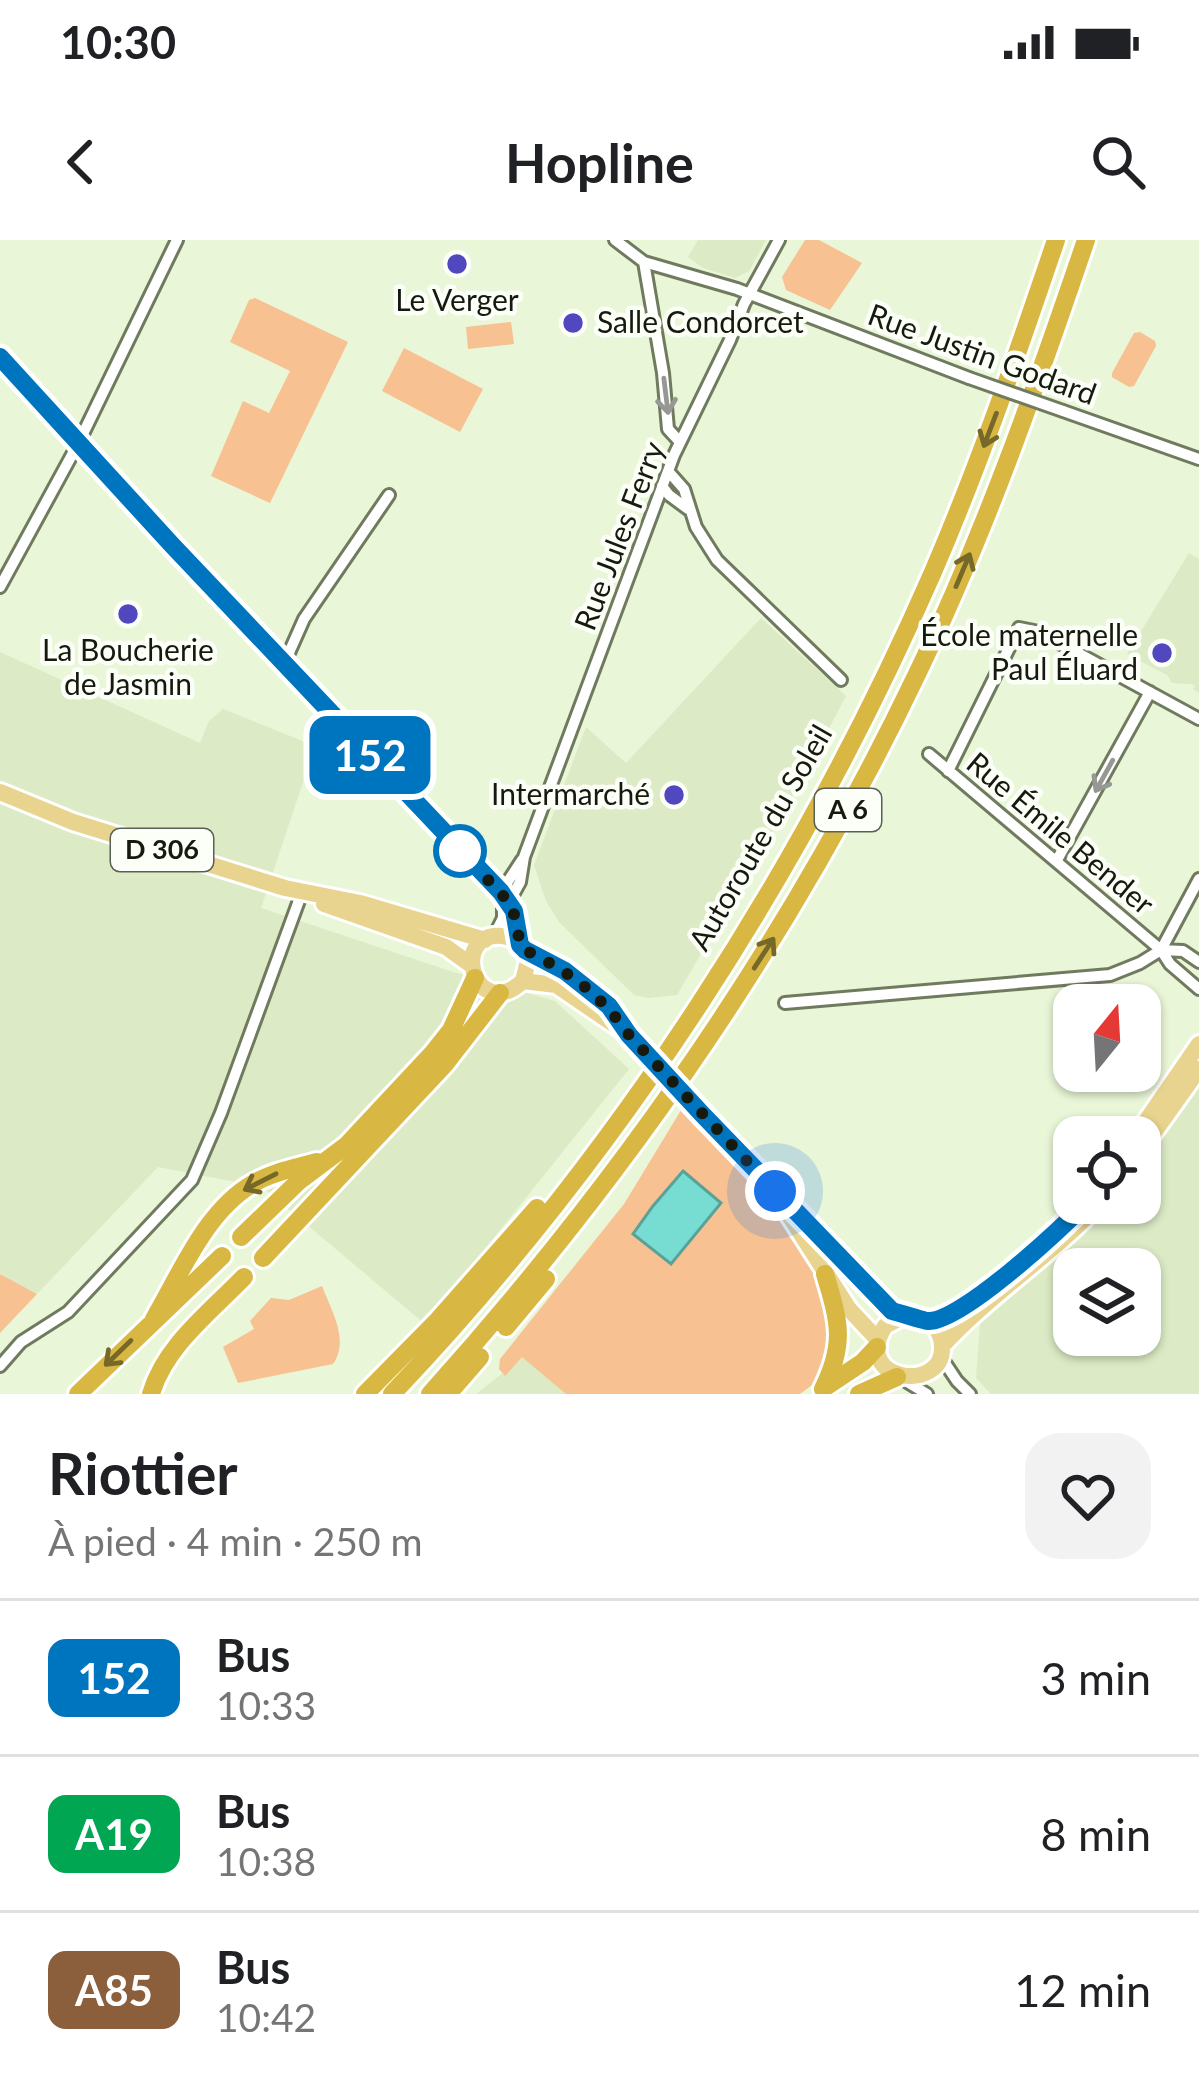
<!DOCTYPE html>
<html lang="fr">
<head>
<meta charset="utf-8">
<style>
	:root { --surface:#fff; --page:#f2f2f2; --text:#202124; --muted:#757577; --line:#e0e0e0 }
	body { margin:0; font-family:Lato,sans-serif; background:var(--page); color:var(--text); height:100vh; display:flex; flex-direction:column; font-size:45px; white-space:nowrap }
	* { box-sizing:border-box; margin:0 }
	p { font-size:39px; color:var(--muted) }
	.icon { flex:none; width:66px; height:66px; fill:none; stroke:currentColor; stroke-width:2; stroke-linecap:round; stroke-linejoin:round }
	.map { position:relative; height:1154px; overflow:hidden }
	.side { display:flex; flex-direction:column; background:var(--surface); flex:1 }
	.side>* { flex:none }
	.badge { padding:0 24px; border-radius:18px; font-size:42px; line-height:78px }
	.needle { width:78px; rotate:18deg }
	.controls { position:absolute; left:1053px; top:744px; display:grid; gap:24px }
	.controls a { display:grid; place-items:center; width:108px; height:108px; border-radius:24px; background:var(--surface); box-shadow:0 3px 9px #0004; font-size:60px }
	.you { position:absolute; width:60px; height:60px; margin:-30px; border:9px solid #fff; border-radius:50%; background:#1a73e8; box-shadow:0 0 0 18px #1a73e833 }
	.map>.badge { position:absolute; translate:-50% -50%; box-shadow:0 0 0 6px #fff }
	.round { display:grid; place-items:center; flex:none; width:126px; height:126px; border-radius:36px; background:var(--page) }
	.head { display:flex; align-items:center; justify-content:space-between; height:204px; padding:0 48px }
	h1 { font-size:57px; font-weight:700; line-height:90px }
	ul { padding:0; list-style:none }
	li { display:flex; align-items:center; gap:36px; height:156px; padding:0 48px; border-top:3px solid var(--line) }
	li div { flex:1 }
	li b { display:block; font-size:45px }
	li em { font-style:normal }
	li .badge { min-width:132px; font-weight:700; text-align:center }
	.status { display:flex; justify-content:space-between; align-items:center; height:84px; padding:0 60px; background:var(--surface); direction:ltr }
	.status svg { height:33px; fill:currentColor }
	header { display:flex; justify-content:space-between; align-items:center; height:156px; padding:0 48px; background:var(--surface); font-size:54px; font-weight:700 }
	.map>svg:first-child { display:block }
	.built { fill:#dcebc5; fill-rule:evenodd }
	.green { fill:#f7c192 }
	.water { fill:#77ddd3; stroke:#5aa298; stroke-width:3 }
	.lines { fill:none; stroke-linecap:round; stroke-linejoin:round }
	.street-casing { stroke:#6f7a5f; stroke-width:16 }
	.primary-casing { stroke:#fff; stroke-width:22 }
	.highway-casing { stroke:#fff; stroke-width:24 }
	.street { stroke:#fff; stroke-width:10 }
	.primary { stroke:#e8d48e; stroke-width:16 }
	.highway { stroke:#d8b843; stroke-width:18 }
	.street-bridge-casing { stroke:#6f7a5f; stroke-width:16; stroke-linecap:butt }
	.primary-bridge-casing { stroke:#fff; stroke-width:22; stroke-linecap:butt }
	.street-bridge { stroke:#fff; stroke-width:10 }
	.primary-bridge { stroke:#e8d48e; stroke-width:16 }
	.oneway { stroke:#969893 }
	.oneway2 { stroke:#766828 }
	.line-casing { stroke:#fff; stroke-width:27 }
	.line { stroke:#0075bf; stroke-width:18 }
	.walk { stroke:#15190e; stroke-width:12; stroke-dasharray:0 21.6 }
	.poi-dot { fill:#5147be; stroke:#fcfef8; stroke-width:4.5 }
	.stop-dot { fill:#fff; stroke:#0075bf; stroke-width:6 }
	.labels { text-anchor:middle; stroke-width:9; stroke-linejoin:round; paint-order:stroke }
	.shield { fill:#fcfef8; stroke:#5a5e54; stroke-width:3 }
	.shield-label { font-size:27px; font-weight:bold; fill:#15190e }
	.poi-label { font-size:30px; fill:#15190e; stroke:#fcfef8 }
	.street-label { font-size:30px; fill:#15190e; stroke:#fcfef8 }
</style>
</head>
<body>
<div class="status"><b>10:30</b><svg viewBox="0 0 49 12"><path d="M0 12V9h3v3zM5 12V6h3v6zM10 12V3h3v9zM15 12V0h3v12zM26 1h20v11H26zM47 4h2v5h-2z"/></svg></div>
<header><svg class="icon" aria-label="back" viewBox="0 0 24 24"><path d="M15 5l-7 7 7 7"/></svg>Hopline<svg class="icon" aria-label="search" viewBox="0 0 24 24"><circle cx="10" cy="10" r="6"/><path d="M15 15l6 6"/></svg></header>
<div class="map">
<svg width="1199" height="1154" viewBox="0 0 1199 1154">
	<rect width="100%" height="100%" fill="#e9f6d7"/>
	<!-- built -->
	<path class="built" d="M 698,0 L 766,0 L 749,31 L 735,38 L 703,28 L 688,17 Z
		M 1189,313 L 1199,319 L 1199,453 L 1193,449 L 1195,446 L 1192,444 L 1172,443 L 1167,435 L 1127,414 Z
		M 761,378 L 846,456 L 803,538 L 677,755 L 648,758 L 634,755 L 559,682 L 546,661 L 534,625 L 586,487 L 626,523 Z
		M 0,412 L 200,503 L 209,481 L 223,469 L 315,506 L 261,668 L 453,732 L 555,761 L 629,829 L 425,1084 L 262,947 L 158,927 L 37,1054 L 0,1034 Z
		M 1199,837 L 1199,1154 L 991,1154 L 976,1138 L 980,1084 L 1033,1038 L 1100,975 L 1109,963 L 1140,963 L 1140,921 ZM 1074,1029 L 1140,1029 L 1140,1095 L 1074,1095 Z
		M 525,1102 L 586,1154 L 476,1154 L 504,1132 Z"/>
	<!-- green -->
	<path class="green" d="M 805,0 L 819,0 L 862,23 L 830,70 L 786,50 L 782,37 Z
		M 255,58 L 348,102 L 270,263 L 211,236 L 243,161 L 269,173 L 290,131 L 230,102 L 249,60 Z
		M 511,82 L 514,104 L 468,109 L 466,87 Z
		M 1140,92 L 1155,101 L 1156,106 L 1134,146 L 1129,147 L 1112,137 L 1112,133 L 1134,93 Z
		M 404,108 L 483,149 L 460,192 L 382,151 Z
		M 683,867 L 773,963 L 798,998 L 827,1057 L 830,1115 L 816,1142 L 800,1154 L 566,1154 L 522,1117 L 505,1136 L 499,1129 L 500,1119 L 624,964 Z
		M 0,1034 L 37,1054 L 0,1093 Z
		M 322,1046 C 331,1070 350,1100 333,1124 L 238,1143 L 223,1107 L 254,1089 L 250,1081 L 271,1058 L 289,1060 Z"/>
	<!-- water -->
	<path class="water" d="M 683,931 L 721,963 L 671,1024 L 633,994 L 653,966 Z"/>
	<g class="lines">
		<!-- street casing -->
		<g class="street-casing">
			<path id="street" d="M 615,0 L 644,22 L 737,49 L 969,138
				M 644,22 L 663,133 L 668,189 L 680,202
				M 0,117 L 144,275 L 501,652 L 514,671 L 520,705
				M 1063,171 L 1199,219
				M 668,231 L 684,249 L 696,287 L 717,320 L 841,440
				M 662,246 L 669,255 L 688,269
				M 0,347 L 79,202 L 177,0
				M 284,424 L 304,379 L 389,255
				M 929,514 L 1161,710 L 1170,724 L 1199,749
				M 948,531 L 1019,388 L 1039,392 L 1199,479
				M 1057,620 L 1150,452
				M 501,652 L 522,620
				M 509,662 L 520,642 L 524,617 L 674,215 L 730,100 L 744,64 L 779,0
				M 494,696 L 503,678 L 503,657
				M 1161,710 L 1199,639
				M 1161,710 L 1183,711 L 1199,722
				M 785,763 L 1110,735 L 1140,723 L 1161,710
				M 941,1117 L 957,1141 L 970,1154
				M 0,1126 L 21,1102 L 68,1072 L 192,940 L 221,873 L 301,655
				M 904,1140 L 927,1154"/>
		</g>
		<!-- primary casing -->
		<g class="primary-casing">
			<path id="primary" d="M 0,552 L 73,582 L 285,648 L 360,663 L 485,700
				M 324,664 L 446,707 L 471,725
				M 525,710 C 562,729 597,750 621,785
				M 523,741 L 528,721 C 524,708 517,697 502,696 C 448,692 475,785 523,741 L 556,745 L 628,794
				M 702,874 L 892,1071 C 904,1075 919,1074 929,1081 C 937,1087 942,1097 942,1106 C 945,1154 850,1142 885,1086 L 906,1075
				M 1135,897 L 1199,804
				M 1140,912 L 1199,829
				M 785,969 L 849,1069 L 878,1100
				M 929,1081 L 951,1073 L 1000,1039
				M 943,1105 C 991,1053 1052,1015 1100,963"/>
		</g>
		<!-- highway casing -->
		<g class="highway-casing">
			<path id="highway" d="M 241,997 L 299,941 L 347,905 L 432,814 L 451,790 L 475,738
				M 263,1018 L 445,824 L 500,753
				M 154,1079 C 181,1033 206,970 254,943 C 273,932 296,928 317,922
				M 506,1087 L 546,1039
				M 824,1148 L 863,1122 L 877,1107
				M 823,1149 C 846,1103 839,1081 825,1034
				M 78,1154 L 222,1016
				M 151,1154 C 165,1106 210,1072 244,1037
				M 365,1154 L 438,1080 L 537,968
				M 392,1154 C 618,916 802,632 933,332 C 980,223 1018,112 1056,0
				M 430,1154 C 625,937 792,696 918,432 C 985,293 1036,147 1086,0
				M 448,1154 L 480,1117
				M 859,1154 L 897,1137"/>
		</g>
		<!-- street -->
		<use href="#street" class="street"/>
		<!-- primary -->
		<use href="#primary" class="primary"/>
		<!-- highway -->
		<use href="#highway" class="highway"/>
		<!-- street-bridge casing -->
		<g class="street-bridge-casing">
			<path id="street-bridge" d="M 969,138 L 1063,171"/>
		</g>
		<!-- primary-bridge casing -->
		<g class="primary-bridge-casing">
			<path id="primary-bridge" d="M 629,795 L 702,874"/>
		</g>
		<!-- street-bridge -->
		<use href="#street-bridge" class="street-bridge"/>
		<!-- primary-bridge -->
		<use href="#primary-bridge" class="primary-bridge"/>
	</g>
	<!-- one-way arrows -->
	<defs><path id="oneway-shaft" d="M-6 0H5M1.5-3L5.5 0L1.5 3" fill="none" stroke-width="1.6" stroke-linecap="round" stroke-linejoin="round" transform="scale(3)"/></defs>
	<g class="oneway">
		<use href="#oneway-shaft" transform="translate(666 156) rotate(83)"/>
		<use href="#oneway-shaft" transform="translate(1104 536) rotate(119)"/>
	</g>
	<g class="oneway2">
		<use href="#oneway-shaft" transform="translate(990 190) rotate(111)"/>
		<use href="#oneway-shaft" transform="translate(963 330) rotate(-67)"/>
		<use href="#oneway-shaft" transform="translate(764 713) rotate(-57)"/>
		<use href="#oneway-shaft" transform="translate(260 942) rotate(153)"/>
		<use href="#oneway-shaft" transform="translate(118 1113) rotate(136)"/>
	</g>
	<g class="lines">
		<!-- line casing -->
		<g class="line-casing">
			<path id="line" d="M 0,117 L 172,305 L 501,652 L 514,671 L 520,705 L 525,710 L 565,731 L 609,766 L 629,795 L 702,874 L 892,1071 C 897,1072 925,1081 928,1081 C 960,1083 1062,988 1086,963"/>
		</g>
		<!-- line -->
		<use href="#line" class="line"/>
		<!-- walk -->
		<path class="walk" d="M 460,611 L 452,602 L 509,662 C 518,677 515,697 525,710 C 572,734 598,752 629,795 L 775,951"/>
	</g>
	<!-- markers -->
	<g class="poi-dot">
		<circle cx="457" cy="24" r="12"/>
		<circle cx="573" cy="83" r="12"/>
		<circle cx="128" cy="374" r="12"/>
		<circle cx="1162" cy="413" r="12"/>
		<circle cx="674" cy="555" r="12"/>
	</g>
	<circle class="stop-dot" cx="460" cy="611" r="24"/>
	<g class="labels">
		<!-- shield labels -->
		<g class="shield">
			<rect x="815" y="549" width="66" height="42" rx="9"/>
			<rect x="111" y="589" width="102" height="42" rx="9"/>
		</g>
		<g class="shield-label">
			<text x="848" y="579">A 6</text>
			<text x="162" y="619">D 306</text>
		</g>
		<!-- poi labels -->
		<g class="poi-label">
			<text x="457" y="71">Le Verger</text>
			<text x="597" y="93" text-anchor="start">Salle Condorcet</text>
			<text x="1138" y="406" text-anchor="end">École maternelle<tspan x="1138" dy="34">Paul Éluard</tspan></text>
			<text x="128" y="421">La Boucherie<tspan x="128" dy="34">de Jasmin</tspan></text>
			<text x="650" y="565" text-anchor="end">Intermarché</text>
		</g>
		<!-- street labels -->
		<g class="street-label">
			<text transform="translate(982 115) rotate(20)" y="10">Rue Justin Godard</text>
			<text transform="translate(620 296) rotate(-69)" y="10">Rue Jules Ferry</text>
			<text transform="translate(1060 594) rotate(40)" y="10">Rue Émile Bender</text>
			<text transform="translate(761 598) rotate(-60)" y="10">Autoroute du Soleil</text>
		</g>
	</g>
</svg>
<div class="controls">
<a><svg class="needle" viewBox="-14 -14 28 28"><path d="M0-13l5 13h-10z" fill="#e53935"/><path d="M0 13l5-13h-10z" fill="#757577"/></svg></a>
<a><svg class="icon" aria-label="locate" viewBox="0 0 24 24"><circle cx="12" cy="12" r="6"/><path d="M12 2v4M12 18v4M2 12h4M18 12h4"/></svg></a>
<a><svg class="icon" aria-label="layers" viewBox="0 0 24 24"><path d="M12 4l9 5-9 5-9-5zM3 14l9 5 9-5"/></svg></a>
</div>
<div class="you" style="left:775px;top:951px"></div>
<b class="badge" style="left:370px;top:515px;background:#0075bf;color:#fff">152</b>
</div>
<section class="side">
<div class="head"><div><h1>Riottier</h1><p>À pied · 4 min · 250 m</p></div><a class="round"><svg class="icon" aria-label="heart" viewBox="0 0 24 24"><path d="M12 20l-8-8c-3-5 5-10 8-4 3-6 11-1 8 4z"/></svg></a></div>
<ul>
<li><span class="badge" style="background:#0075bf;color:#fff">152</span><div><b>Bus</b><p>10:33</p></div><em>3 min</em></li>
<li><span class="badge" style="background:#00a651;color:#fff">A19</span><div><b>Bus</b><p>10:38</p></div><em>8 min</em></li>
<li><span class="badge" style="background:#8b5e3c;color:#fff">A85</span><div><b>Bus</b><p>10:42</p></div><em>12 min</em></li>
</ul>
</section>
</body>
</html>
